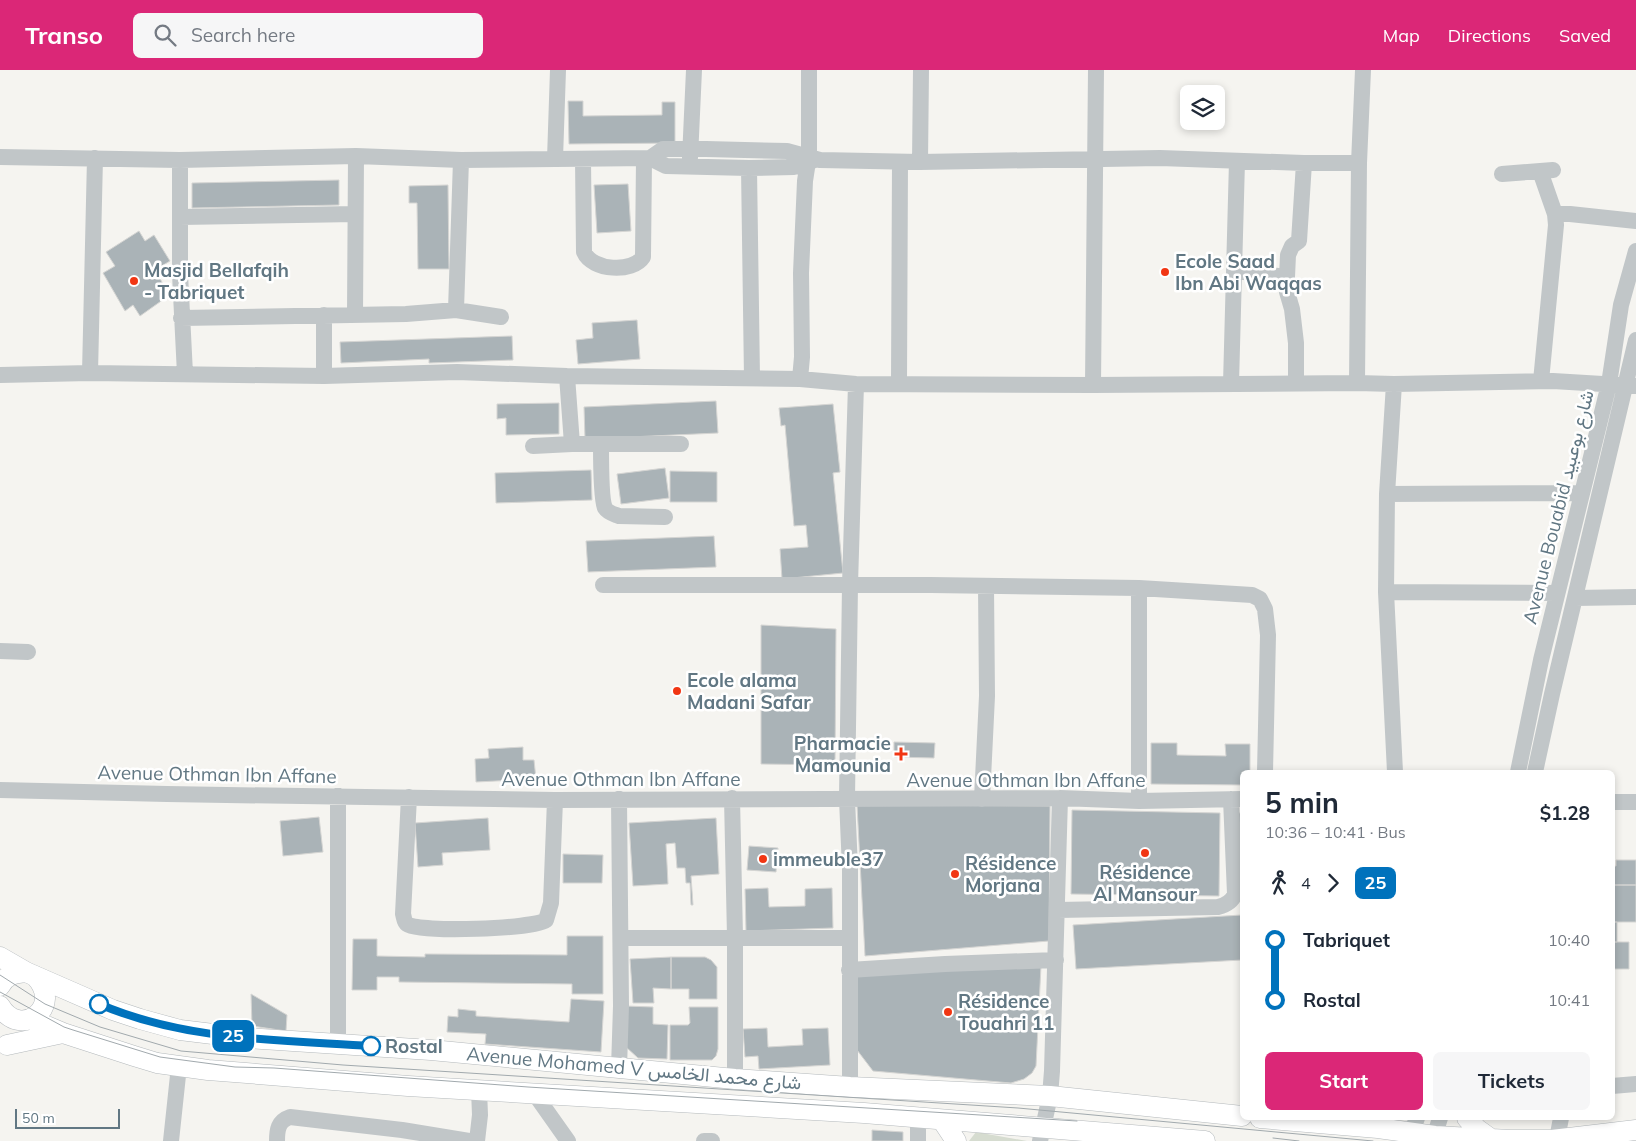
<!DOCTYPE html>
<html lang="en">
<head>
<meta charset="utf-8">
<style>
	:root { --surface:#fff; --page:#f6f6f7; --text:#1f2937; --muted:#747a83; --accent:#db2777 }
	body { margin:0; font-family:Mulish,Vazirmatn,sans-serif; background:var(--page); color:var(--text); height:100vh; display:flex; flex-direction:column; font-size:19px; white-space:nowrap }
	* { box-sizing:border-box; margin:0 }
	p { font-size:16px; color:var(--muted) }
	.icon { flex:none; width:28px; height:28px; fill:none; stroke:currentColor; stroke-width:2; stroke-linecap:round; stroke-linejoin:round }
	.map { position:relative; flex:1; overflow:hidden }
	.panel { position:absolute; left:1240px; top:700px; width:375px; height:350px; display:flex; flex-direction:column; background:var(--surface); border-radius:8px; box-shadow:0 2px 8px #0003 }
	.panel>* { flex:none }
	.badge { padding:0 10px; border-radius:8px; font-size:18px; line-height:32px }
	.fabs { position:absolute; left:1180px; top:15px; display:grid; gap:10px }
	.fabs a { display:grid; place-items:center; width:45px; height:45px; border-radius:8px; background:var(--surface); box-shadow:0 2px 8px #0003; font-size:25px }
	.scale { position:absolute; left:15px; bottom:12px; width:105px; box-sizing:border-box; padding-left:5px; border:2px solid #617783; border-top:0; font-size:14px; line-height:18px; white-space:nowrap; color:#617783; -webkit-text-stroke:4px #fff; paint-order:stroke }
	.map>.badge { position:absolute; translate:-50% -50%; box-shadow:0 0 0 2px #fff }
	.legs { display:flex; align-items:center; gap:8px; height:55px; padding:0 25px; font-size:16px }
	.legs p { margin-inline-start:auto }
	.head { display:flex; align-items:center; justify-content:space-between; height:85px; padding:0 25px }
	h1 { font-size:28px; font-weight:700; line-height:38px }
	.cta { display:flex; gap:10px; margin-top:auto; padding:10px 25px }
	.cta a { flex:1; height:58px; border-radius:8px; background:var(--accent); color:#fff; font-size:20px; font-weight:700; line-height:58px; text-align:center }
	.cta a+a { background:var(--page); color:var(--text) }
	ul { padding:0 25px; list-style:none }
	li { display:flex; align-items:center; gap:18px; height:60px; font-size:19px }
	li i { display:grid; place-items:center; width:8px; height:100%; margin:0 6px; background:currentColor }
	li i::after { content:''; width:12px; height:12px; margin:-6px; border:4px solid; border-radius:50%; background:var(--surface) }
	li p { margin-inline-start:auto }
	li:first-child i { background:linear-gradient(#0000 50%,currentColor 0) }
	li:last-child i { background:linear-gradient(currentColor 50%,#0000 0) }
	header { display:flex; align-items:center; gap:30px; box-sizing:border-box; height:70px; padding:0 25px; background:var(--accent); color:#fff }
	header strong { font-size:24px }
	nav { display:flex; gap:28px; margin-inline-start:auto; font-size:18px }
	.search { width:350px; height:45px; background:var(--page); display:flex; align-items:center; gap:12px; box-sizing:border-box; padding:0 18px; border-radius:8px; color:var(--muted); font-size:19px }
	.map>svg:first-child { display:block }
	.green { fill:#d6dcd0 }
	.building { fill:#aab3b7; stroke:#d5d5d3 }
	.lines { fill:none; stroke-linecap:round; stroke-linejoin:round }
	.major-casing { stroke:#b4b9bc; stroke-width:21 }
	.minor { stroke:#c1c6c8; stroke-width:16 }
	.major { stroke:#fff; stroke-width:20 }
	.tram { stroke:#a1a9ad; stroke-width:1 }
	.line-1-casing { stroke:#fff; stroke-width:11 }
	.line-1 { stroke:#0072bc; stroke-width:8 }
	.poi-dot { fill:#f13613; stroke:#fff; stroke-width:2 }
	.stop-1-dot { fill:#fff; stroke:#0072bc; stroke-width:2.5 }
	.labels { text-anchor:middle; stroke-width:5; stroke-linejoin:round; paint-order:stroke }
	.poi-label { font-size:19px; font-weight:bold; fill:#617783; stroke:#fff; text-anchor:start }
	.street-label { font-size:19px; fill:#617783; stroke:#fff }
	.stop-label { font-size:19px; font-weight:bold; fill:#617783; stroke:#fff; text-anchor:start }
</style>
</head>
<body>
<header>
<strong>Transo</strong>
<div class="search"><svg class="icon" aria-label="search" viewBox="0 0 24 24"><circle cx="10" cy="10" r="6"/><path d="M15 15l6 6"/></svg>Search here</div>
<nav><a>Map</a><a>Directions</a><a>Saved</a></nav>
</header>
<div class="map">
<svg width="1636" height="1071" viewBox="0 0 1636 1071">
	<rect width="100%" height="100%" fill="#f5f4f0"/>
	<!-- green -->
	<path class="green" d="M 976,1062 L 1027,1071 L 969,1071 Z"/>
	<!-- building -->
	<path class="building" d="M 568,31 L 583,31 L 583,46 L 662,45 L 662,32 L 675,32 L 675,73 L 569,74 Z
		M 339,110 L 339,135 L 192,138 L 192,113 Z
		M 628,114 L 631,161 L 597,163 L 594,115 Z
		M 448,115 L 449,199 L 418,199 L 417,133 L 409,133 L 409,116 Z
		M 139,161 L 145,171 L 154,165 L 170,191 L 155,200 L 166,219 L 160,222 L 164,229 L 140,246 L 133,235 L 125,241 L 103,203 L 115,196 L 106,182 Z
		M 637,250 L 640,289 L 578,294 L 576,270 L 593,268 L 592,253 Z
		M 512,266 L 513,290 L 429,293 L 429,289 L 341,293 L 340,272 Z
		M 716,331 L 718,363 L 585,369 L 584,337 Z
		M 559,333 L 559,364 L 506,365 L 506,348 L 497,349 L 497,334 Z
		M 833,334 L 840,402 L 833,403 L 843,503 L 782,509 L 780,479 L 808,477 L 806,455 L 794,456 L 785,355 L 781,356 L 779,338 Z
		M 665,398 L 669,428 L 621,434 L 617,404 Z
		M 591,400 L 592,430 L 496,433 L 495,403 Z
		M 670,401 L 717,402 L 717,432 L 670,432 Z
		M 714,466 L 716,497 L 588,502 L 586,471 Z
		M 761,555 L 836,559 L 835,695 L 761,694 Z
		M 894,672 L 935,673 L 934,688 L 894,687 Z
		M 1151,673 L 1177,673 L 1177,685 L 1226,686 L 1225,674 L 1250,674 L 1250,702 L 1242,702 L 1242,715 L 1151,714 Z
		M 523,677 L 523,690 L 534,690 L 536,709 L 476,712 L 475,689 L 489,688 L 488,679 Z
		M 857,735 L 1050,736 L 1049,871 L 865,886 Z
		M 1072,740 L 1220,743 L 1219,826 L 1071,824 Z
		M 1237,743 L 1242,743 L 1242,832 Z
		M 319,747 L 323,782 L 283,786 L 280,751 Z
		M 488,748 L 490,780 L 442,783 L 443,795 L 418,797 L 415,753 Z
		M 716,748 L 719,804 L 691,806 L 693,835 L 691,835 L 690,813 L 686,813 L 685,798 L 677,798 L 675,773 L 666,774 L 668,814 L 633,816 L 629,753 Z
		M 749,776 L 778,778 L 776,802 L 747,800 Z
		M 563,784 L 603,785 L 602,813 L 563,813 Z
		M 1616,790 L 1636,790 L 1636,815 L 1612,815 L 1612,796 L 1616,796 Z
		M 1612,815 L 1636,815 L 1636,852 L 1612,852 Z
		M 768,818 L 769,837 L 805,836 L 805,819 L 832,818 L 833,858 L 746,861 L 745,819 Z
		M 1242,845 L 1242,890 L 1076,899 L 1073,855 Z
		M 1612,852 L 1617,852 L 1617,872 L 1612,872 Z
		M 567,866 L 603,866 L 603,924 L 572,924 L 572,914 L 399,912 L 399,907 L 377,907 L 377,920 L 352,920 L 353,869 L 377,869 L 377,886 L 425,887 L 425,884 L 567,885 Z
		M 1612,872 L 1629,872 L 1629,899 L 1612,899 Z
		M 671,887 L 671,919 L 653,918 L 654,933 L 633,933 L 630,889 Z
		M 671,887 L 705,887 L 711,890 L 717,897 L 717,929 L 689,929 L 689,919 L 671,919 Z
		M 1041,896 L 1036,996 L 1032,1003 L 1024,1009 L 1011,1013 L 873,1001 L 857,980 L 857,905 Z
		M 251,924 L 287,945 L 286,961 L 252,956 Z
		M 571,929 L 604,931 L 601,982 L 485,974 L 486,964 L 447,962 L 448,946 L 458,947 L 458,939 L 476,941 L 476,946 L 569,952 Z
		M 625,936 L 653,937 L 653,954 L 668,955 L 667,989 L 638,988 L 626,977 Z
		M 689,937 L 718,937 L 718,979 L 716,986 L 712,990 L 670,990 L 670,955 L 688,955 L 690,953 Z
		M 767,958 L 768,977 L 803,975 L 802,959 L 828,958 L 830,995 L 759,999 L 758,986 L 745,987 L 743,959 Z
		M 872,1060 L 903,1062 L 903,1071 L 872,1071 Z"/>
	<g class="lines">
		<!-- major casing -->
		<g class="major-casing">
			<path id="major" d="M 0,887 L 26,902
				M 0,916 C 6,905 14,903 26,902 L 113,940 L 140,949 L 180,960 L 246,968 L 431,980 L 735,1009 L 850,1017 L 1050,1026 L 1242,1046
				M 0,936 C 20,970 65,937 35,906
				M 30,949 L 63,963 L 134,986 L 157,993 L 208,1000 L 408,1016 L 864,1043 L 1205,1071
				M 7,975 L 63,963
				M 1260,1048 L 1378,1058 L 1435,1066 L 1510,1070 L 1552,1070 L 1636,1060
				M 1467,1048 L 1477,1059 L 1491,1069
				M 942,1050 L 956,1071"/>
		</g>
		<!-- minor -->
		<path class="minor" d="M 0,87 L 180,90 L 356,86 L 461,90 L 650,88 L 666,96 L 749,98 L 794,97 L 815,90
			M 650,88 L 663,79 L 706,79 L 787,81 L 820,90 L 920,92 L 1160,88 L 1304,93 L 1359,93
			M 690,88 L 694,0
			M 555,89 L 558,0
			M 583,89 L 584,182 C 592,201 633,203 643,187 L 644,89
			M 180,90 L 180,204 L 185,304
			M 920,92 L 921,0
			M 749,98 L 752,308
			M 1540,101 L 1555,144 L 1556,155 L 1541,311
			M 1502,104 L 1553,100
			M 1555,144 L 1570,144 L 1636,151
			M 180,147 L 355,144
			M 1235,201 L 1287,207
			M 456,240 L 501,247
			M 355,245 L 356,86
			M 181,248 L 406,244 L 456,240 L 461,90
			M 90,303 L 95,88
			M 0,305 L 90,303 L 324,306 L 457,302 L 567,306 L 800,309 L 856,314 L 1093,315 L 1357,313 L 1394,314 L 1553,311 L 1636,316
			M 324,306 L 324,245
			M 567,306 L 572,374
			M 800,309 L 802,287 L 801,203 L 805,111 L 809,85 L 809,0
			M 899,313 L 900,92
			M 1296,313 L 1296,273 L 1292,239 L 1287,222 L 1287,207 L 1288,185 L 1292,176 L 1299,171 L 1304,93
			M 1357,313 L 1359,93 L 1363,0
			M 1231,314 L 1237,91
			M 1394,314 L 1387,424 L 1386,522 L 1395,702
			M 1093,315 L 1096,0
			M 601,374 C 601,386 601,430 605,438 C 608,443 614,444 619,446 L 665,447
			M 533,376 L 572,374 L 681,374
			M 1387,424 L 1582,423
			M 603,515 L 931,515 L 1139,518 L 1252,525 L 1260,529 L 1265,539 L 1268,565 L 1265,702
			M 1386,522 L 1557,523
			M 1575,528 L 1636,527
			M 0,581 L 28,582
			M 1518,702 L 1541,590 L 1609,314 L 1621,235 L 1636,181
			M 1535,702 L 1552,624 L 1636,270
			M 0,720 L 167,724 L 555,730 L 1060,728 L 1139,731 L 1242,729
			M 338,726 L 338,974
			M 409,727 L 403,844 C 404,847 404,852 407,854 C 419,863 534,859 546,850 L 551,833 L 555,730
			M 732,728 L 735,867 L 735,1009
			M 982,729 L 987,626 L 986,517
			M 1139,731 L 1139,518
			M 1612,732 L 1636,732
			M 1058,840 L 1218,837 C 1226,835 1232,832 1235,824 L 1231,729
			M 621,868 L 849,868
			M 849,900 L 945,894 L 1056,890
			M 619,998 L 621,936 L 619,729
			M 1612,1016 L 1636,1014
			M 850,1017 L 850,799 L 847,729 L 850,515 L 856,314
			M 534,1023 L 568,1071
			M 918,1048 L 918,1071
			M 1557,1069 L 1561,1048
			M 171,1071 L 179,996
			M 277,1071 C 277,1060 278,1051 290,1047 L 402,1060 L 469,1071
			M 477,1071 L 480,1045 L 479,1020
			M 704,1071 L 712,1071
			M 1040,1071 L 1050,1026 L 1052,1001 L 1060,728
			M 1408,1071 L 1417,1048
			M 1433,1071 L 1440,1048"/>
		<!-- major -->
		<use href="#major" class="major"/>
		<!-- tram -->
		<path class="tram" d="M 0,905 L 45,934 L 100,957 L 181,981 L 343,995 L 1018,1038 L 1373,1071
			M 0,922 L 64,957 L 73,960 L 160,987 L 235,997 L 274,998 L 528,1017 L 1077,1051
			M 1273,1068 L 1299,1071"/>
	</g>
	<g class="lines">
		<!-- line-1 casing -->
		<g class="line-1-casing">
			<path id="line-1" d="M 99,934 C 185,971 280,970 371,976"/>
		</g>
		<!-- line-1 -->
		<use href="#line-1" class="line-1"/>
	</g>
	<!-- markers -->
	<g class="poi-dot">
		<circle cx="1165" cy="202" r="5"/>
		<circle cx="134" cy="211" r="5"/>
		<circle cx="677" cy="621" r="5"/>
		<path d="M898.5 676.5h5v5h5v5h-5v5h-5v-5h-5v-5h5z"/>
		<circle cx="1145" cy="783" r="5"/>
		<circle cx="763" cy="789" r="5"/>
		<circle cx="955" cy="804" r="5"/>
		<circle cx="948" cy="942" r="5"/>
	</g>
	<g class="stop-1-dot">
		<circle cx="99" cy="934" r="9"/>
		<circle cx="371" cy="976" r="9"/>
	</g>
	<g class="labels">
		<!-- poi labels -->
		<g class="poi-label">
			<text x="1175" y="198">Ecole Saad<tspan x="1175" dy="22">Ibn Abi Waqqas</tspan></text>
			<text x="144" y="207">Masjid Bellafqih<tspan x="144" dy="22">- Tabriquet</tspan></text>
			<text x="687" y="617">Ecole alama<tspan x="687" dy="22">Madani Safar</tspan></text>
			<text x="891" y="680" text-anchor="end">Pharmacie<tspan x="891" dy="22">Mamounia</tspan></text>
			<text x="773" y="796">immeuble37</text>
			<text x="965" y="800">Résidence<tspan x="965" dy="22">Morjana</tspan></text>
			<text x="1145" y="809" text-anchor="middle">Résidence<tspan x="1145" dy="22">Al Mansour</tspan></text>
			<text x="958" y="938">Résidence<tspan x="958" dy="22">Touahri 11</tspan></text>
		</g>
		<!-- street labels -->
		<g class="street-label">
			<text transform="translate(1558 437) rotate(-76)" y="7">Avenue Bouabid شارع بوعبيد</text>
			<text transform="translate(217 704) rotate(1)" y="7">Avenue Othman Ibn Affane</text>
			<text x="621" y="716">Avenue Othman Ibn Affane</text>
			<text x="1026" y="717">Avenue Othman Ibn Affane</text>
			<text transform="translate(634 998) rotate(5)" y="7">Avenue Mohamed V شارع محمد الخامس</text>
		</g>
		<!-- stop labels -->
		<g class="stop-label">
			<text x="385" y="983">Rostal</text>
		</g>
	</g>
</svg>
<div class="fabs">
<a><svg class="icon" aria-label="layers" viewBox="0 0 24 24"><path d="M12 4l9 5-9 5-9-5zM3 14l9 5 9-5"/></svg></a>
</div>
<div class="scale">50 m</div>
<b class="badge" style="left:233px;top:966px;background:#0072bc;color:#fff">25</b>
<section class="panel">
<div class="head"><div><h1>5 min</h1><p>10:36 – 10:41 · Bus</p></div><b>$1.28</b></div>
<div class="legs"><svg class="icon" aria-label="walk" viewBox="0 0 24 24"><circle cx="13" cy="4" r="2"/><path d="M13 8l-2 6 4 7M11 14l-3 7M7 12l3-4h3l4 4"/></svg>4<svg class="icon" aria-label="forward" viewBox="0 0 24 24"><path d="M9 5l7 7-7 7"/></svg><b class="badge" style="background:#0072bc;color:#fff">25</b></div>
<ul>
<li><i style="color:#0072bc"></i><b>Tabriquet</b><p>10:40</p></li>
<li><i style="color:#0072bc"></i><b>Rostal</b><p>10:41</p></li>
</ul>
<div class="cta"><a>Start</a><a>Tickets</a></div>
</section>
</div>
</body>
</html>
